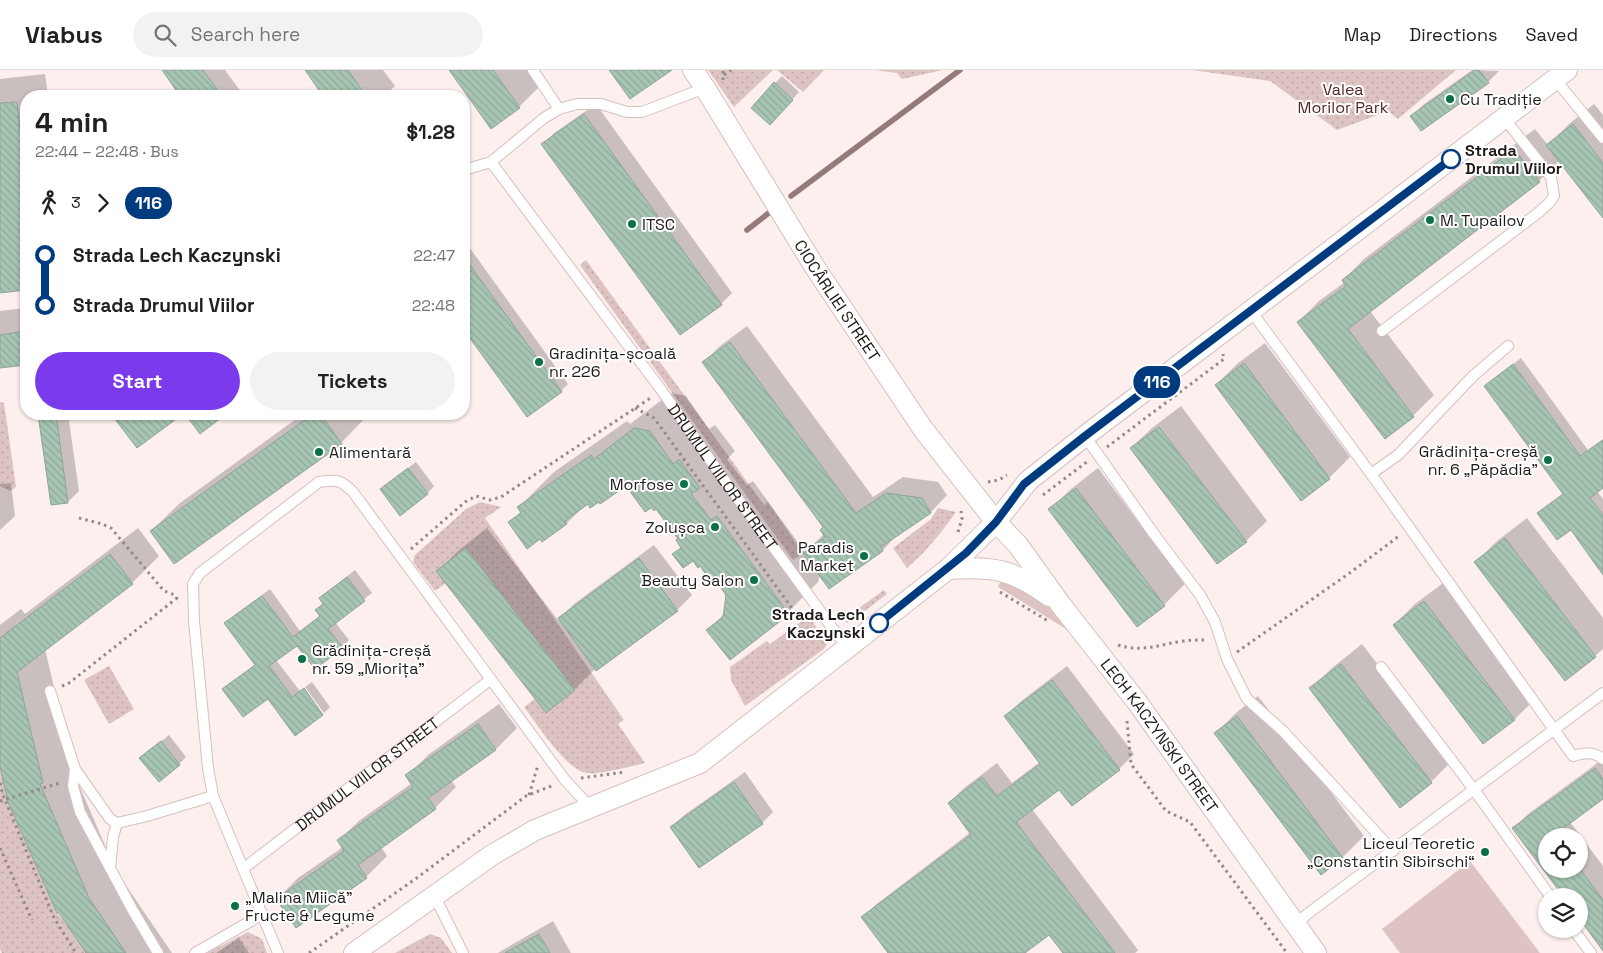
<!DOCTYPE html>
<html lang="en">
<head>
<meta charset="utf-8">
<style>
	:root { --surface:#fff; --page:#f2f2f2; --text:#202124; --muted:#757577; --line:#e0e0e0; --accent:#7c3aed }
	body { margin:0; font-family:"Space Grotesk",sans-serif; background:var(--page); color:var(--text); height:100vh; display:flex; flex-direction:column; font-size:19px; white-space:nowrap }
	* { box-sizing:border-box; margin:0 }
	p { font-size:16px; color:var(--muted) }
	.icon { flex:none; width:28px; height:28px; fill:none; stroke:currentColor; stroke-width:2; stroke-linecap:round; stroke-linejoin:round }
	.map { position:relative; flex:1; overflow:hidden }
	.details { position:absolute; left:20px; top:20px; width:450px; height:330px; display:flex; flex-direction:column; background:var(--surface); border-radius:20px; box-shadow:0 1px 4px #0004 }
	.details>* { flex:none }
	.badge { padding:0 10px; border-radius:16px; font-size:18px; line-height:32px }
	.controls { position:absolute; left:1538px; top:758px; display:grid; gap:10px }
	.controls a { display:grid; place-items:center; width:50px; height:50px; border-radius:50%; background:var(--surface); box-shadow:0 1px 4px #0004; font-size:25px }
	.map>.badge { position:absolute; translate:-50% -50%; box-shadow:0 0 0 2px #fff }
	.legs { display:flex; align-items:center; gap:8px; height:55px; padding:0 15px; font-size:16px }
	.legs p { margin-inline-start:auto }
	.overview { display:flex; align-items:center; justify-content:space-between; height:85px; padding:0 15px }
	h1 { font-size:28px; font-weight:700; line-height:38px }
	.primary-button { display:flex; gap:10px; margin-top:auto; padding:10px 15px }
	.primary-button a { flex:1; height:58px; border-radius:30px; background:var(--accent); color:#fff; font-size:20px; font-weight:700; line-height:58px; text-align:center }
	.primary-button a+a { background:var(--page); color:var(--text) }
	ul { padding:0 15px; list-style:none }
	li { display:flex; align-items:center; gap:18px; height:50px; font-size:19px }
	li i { display:grid; place-items:center; width:8px; height:100%; margin:0 6px; background:currentColor }
	li i::after { content:''; width:12px; height:12px; margin:-6px; border:4px solid; border-radius:50%; background:var(--surface) }
	li p { margin-inline-start:auto }
	li:first-child i { background:linear-gradient(#0000 50%,currentColor 0) }
	li:last-child i { background:linear-gradient(currentColor 50%,#0000 0) }
	header { display:flex; align-items:center; gap:30px; box-sizing:border-box; height:70px; padding:0 25px; background:var(--surface); border-bottom:1px solid var(--line) }
	header strong { font-size:24px }
	nav { display:flex; gap:28px; margin-inline-start:auto; font-size:18px }
	.search { width:350px; height:45px; background:var(--page); display:flex; align-items:center; gap:12px; box-sizing:border-box; padding:0 18px; border-radius:28px; color:var(--muted); font-size:19px }
	.map>svg:first-child { display:block }
	.grass { fill:#ddc4c3 }
	.park { fill:url(#park-dots) }
	.shadow { fill:#0003; fill-rule:evenodd }
	.lines { fill:none; stroke-linecap:round; stroke-linejoin:round }
	.stream { stroke:#947a78; stroke-width:5.5 }
	.building { fill:url(#building-back-hatch); stroke:#91a398 }
	.service-casing { stroke:#d5c0be; stroke-width:12 }
	.minor-casing { stroke:#d5c0be; stroke-width:22 }
	.path { stroke:#938988; stroke-width:3; stroke-dasharray:2.5 4; stroke-linecap:butt }
	.service { stroke:#fff; stroke-width:10 }
	.minor { stroke:#fff; stroke-width:20 }
	.line-1-casing { stroke:#fff; stroke-width:11 }
	.line-1 { stroke:#003b80; stroke-width:8 }
	.poi-dot { fill:#0c7047; stroke:#fff; stroke-width:2 }
	.stop-1-dot { fill:#fff; stroke:#003b80; stroke-width:2.5 }
	.labels { text-anchor:middle; stroke-width:4; stroke-linejoin:round; paint-order:stroke }
	.park-label { font-size:16px; fill:#552525; stroke:#fff }
	.poi-label { font-size:16px; fill:#201918; stroke:#fff; text-anchor:start }
	.stop-label { font-size:16px; font-weight:bold; fill:#201918; stroke:#fff; text-anchor:start }
	.street-label { font-size:16px; fill:#201918; stroke:#fff }
</style>
</head>
<body>
<header>
<strong>Viabus</strong>
<div class="search"><svg class="icon" aria-label="search" viewBox="0 0 24 24"><circle cx="10" cy="10" r="6"/><path d="M15 15l6 6"/></svg>Search here</div>
<nav><a>Map</a><a>Directions</a><a>Saved</a></nav>
</header>
<div class="map">
<svg width="1603" height="883" viewBox="0 0 1603 883">
	<defs>
		<pattern id="park-dots" width="8" height="8" patternUnits="userSpaceOnUse" patternTransform="scale(1.25)"><rect width="8" height="8" fill="#ddc4c3"/><path d="M2 2h.1M6 6h.1" fill="none" stroke="#bda8a7" stroke-width="1.8" stroke-linecap="round"/></pattern>
		<pattern id="building-back-hatch" width="6" height="6" patternUnits="userSpaceOnUse" patternTransform="scale(1.25)"><rect width="6" height="6" fill="#a7c5b3"/><path d="M-1 5l2 2M0 0l6 6M5-1l2 2" fill="none" stroke="#8fa999"/></pattern>
	</defs>
	<rect width="100%" height="100%" fill="#fcefee"/>
	<!-- grass -->
	<path class="grass" d="M 1002,508 L 1014,511 L 1056,541 L 1068,556 L 1066,559 L 998,517 Z
		M 1470,791 L 1540,883 L 1400,883 L 1382,859 Z"/>
	<!-- park -->
	<path class="park" d="M 708,0 L 773,0 L 734,37 Z
		M 777,0 L 824,0 L 803,22 Z
		M 875,0 L 943,0 L 902,9 L 897,3 Z
		M 1192,0 L 1456,0 L 1398,49 L 1388,41 L 1337,60 L 1270,11 Z
		M 586,190 L 764,435 L 768,432 L 803,483 L 793,490 L 580,195 Z
		M 0,332 L 4,333 L 16,417 L 10,421 L 0,416 Z
		M 480,432 L 501,437 L 485,448 L 624,650 L 618,654 L 645,693 C 632,696 599,705 587,703 C 567,701 537,654 524,637 L 535,629 L 546,643 L 575,620 L 466,479 L 446,513 L 435,521 L 413,492 L 415,485 L 466,439 Z
		M 938,438 L 956,442 C 941,463 926,482 907,498 L 893,478 L 931,449 Z
		M 884,520 L 887,524 L 853,550 L 847,553 L 839,544 L 844,540 L 848,546 Z
		M 809,546 L 827,574 L 824,579 L 745,636 L 731,610 L 730,597 L 767,571 L 770,574 Z
		M 109,596 L 134,639 L 109,654 L 84,610 Z
		M 0,696 L 11,739 L 57,843 L 66,853 L 86,883 L 2,883 L 0,879 Z
		M 248,862 L 262,869 L 267,883 L 207,883 Z
		M 430,864 L 441,868 L 452,883 L 395,883 Z"/>
	<!-- shadow -->
	<path class="shadow" d="M 163,0 L 225,0 L 244,26 L 182,26 Z
		M 306,0 L 383,0 L 395,16 L 384,26 L 325,26 Z
		M 451,0 L 529,0 L 540,16 L 519,37 Z
		M 1472,0 L 1499,1 L 1488,12 L 1412,46 L 1423,35 Z
		M 45,4 L 48,26 L 26,26 L 26,219 L 0,222 L 0,9 Z
		M 782,6 L 799,22 L 777,46 L 775,13 Z
		M 596,34 L 732,223 L 721,234 L 680,263 L 543,74 L 554,63 Z
		M 1594,34 L 1603,45 L 1603,146 L 1560,90 L 1539,111 L 1370,241 L 1434,325 L 1413,346 L 1298,252 L 1319,231 L 1345,212 L 1343,210 L 1364,189 L 1535,59 L 1548,75 L 1569,54 Z
		M 464,170 L 568,314 L 561,321 L 527,346 L 464,258 Z
		M 26,238 L 26,293 L 0,297 L 0,241 Z
		M 747,256 L 873,427 L 903,407 L 938,412 L 947,425 L 931,442 L 899,463 L 883,480 L 829,518 L 820,505 L 818,512 L 782,548 L 708,560 L 725,543 L 728,525 L 714,506 L 693,489 L 674,484 L 682,476 L 679,469 L 657,438 L 627,414 L 599,430 L 588,432 L 567,453 L 543,470 L 510,453 L 521,441 L 519,437 L 554,402 L 627,351 L 630,354 L 671,323 L 686,326 L 709,359 L 715,355 L 735,381 L 727,389 L 747,415 L 753,411 L 805,482 L 824,464 L 825,457 L 704,292 L 720,276 Z
		M 1265,273 L 1350,387 L 1329,408 L 1216,315 L 1237,294 Z
		M 1521,288 L 1588,380 L 1603,369 L 1603,417 L 1597,421 L 1603,429 L 1603,492 L 1564,423 L 1485,316 Z
		M 1181,336 L 1267,451 L 1246,471 L 1131,378 L 1152,358 Z
		M 40,344 L 68,344 L 79,421 L 68,432 L 52,434 Z
		M 113,344 L 181,344 L 138,376 Z
		M 303,344 L 369,344 L 341,373 L 151,461 L 180,433 Z
		M 416,392 L 434,416 L 427,424 L 389,412 Z
		M 1098,398 L 1185,514 L 1164,535 L 1137,556 L 1050,439 L 1071,419 Z
		M 11,413 L 15,446 L 0,460 L 0,414 Z
		M 1527,448 L 1603,548 L 1603,579 L 1595,586 L 1476,492 L 1497,471 Z
		M 138,458 L 159,486 L 132,513 L 45,579 L 70,685 L 67,687 L 116,801 L 172,883 L 87,883 L 0,691 L 0,555 L 21,539 L 25,544 Z
		M 487,458 L 558,550 L 574,534 L 654,475 L 692,525 L 677,540 L 596,598 L 574,620 L 438,501 L 459,480 Z
		M 355,500 L 372,523 L 335,552 L 349,570 L 342,577 L 297,574 L 276,590 L 300,621 L 303,619 L 322,644 L 268,627 L 224,619 L 256,594 L 226,554 L 233,546 L 270,519 L 300,561 L 321,545 L 317,540 L 324,533 L 320,528 Z
		M 1446,511 L 1535,629 L 1514,650 L 1394,555 L 1415,534 Z
		M 1362,574 L 1452,691 L 1431,712 L 1311,618 L 1332,598 Z
		M 1067,596 L 1134,684 L 1119,699 L 1072,735 L 1059,718 L 1032,739 L 1138,880 L 1135,883 L 1064,883 L 1049,863 L 1022,883 L 890,883 L 863,847 L 878,833 L 971,762 L 949,733 L 964,718 L 997,693 L 1012,713 L 1040,692 L 1006,646 L 1020,632 Z
		M 312,612 L 330,637 L 324,643 L 305,617 Z
		M 1258,626 L 1364,766 L 1343,787 L 1321,803 L 1216,663 L 1237,642 Z
		M 499,634 L 517,658 L 496,679 L 451,710 L 456,717 L 435,738 L 381,777 L 387,786 L 366,807 L 277,829 L 298,808 L 343,777 L 339,770 L 360,750 L 412,713 L 407,706 L 428,685 Z
		M 169,665 L 186,687 L 179,694 L 141,688 Z
		M 1603,689 L 1603,728 L 1570,752 L 1603,796 L 1603,879 L 1579,846 L 1579,826 L 1564,826 L 1514,758 L 1528,744 ZM 1546,766 L 1579,766 L 1579,799 L 1546,799 Z
		M 745,702 L 773,742 L 762,753 L 700,796 L 672,757 L 683,746 Z
		M 553,851 L 571,883 L 498,883 L 501,881 Z
		M 239,868 L 249,883 L 216,883 Z"/>
	<g class="lines">
		<!-- stream -->
		<path class="stream" d="M 791,126 L 960,0
			M 747,160 L 775,138"/>
	</g>
	<!-- building -->
	<path class="building" d="M 162,0 L 203,0 L 222,26 L 180,26 Z
		M 305,0 L 348,0 L 366,26 L 323,26 Z
		M 449,0 L 493,0 L 520,38 L 491,59 Z
		M 609,0 L 672,0 L 630,29 Z
		M 1475,0 L 1479,0 L 1489,13 L 1421,61 L 1410,46 Z
		M 774,12 L 793,30 L 770,55 L 751,38 Z
		M 17,32 L 26,114 L 26,220 L 0,223 L 0,33 Z
		M 584,44 L 722,235 L 680,265 L 541,74 Z
		M 1573,54 L 1603,93 L 1603,148 L 1546,75 Z
		M 1514,79 L 1540,112 L 1348,259 L 1414,347 L 1385,369 L 1297,252 L 1346,216 L 1342,210 Z
		M 464,187 L 562,322 L 527,347 L 464,260 Z
		M 26,261 L 26,295 L 0,298 L 0,265 Z
		M 730,272 L 856,443 L 886,423 L 922,428 L 931,443 L 881,477 L 883,481 L 829,519 L 803,483 L 825,467 L 820,460 L 823,457 L 702,292 Z
		M 1244,293 L 1330,409 L 1301,431 L 1215,315 Z
		M 1513,294 L 1580,386 L 1603,370 L 1603,418 L 1590,428 L 1603,445 L 1603,505 L 1571,460 L 1557,470 L 1537,443 L 1563,424 L 1484,316 Z
		M 38,344 L 56,344 L 68,433 L 51,435 Z
		M 111,344 L 183,344 L 137,378 Z
		M 185,344 L 226,344 L 200,364 Z
		M 313,344 L 320,344 L 342,374 L 174,494 L 150,461 Z
		M 1159,357 L 1247,472 L 1217,494 L 1130,378 Z
		M 634,358 L 650,361 L 673,394 L 679,389 L 700,418 L 691,424 L 711,450 L 717,446 L 783,536 L 784,543 L 783,549 L 730,590 L 706,560 L 723,547 L 726,525 L 714,508 L 709,509 L 700,496 L 698,498 L 693,491 L 683,498 L 672,484 L 681,478 L 676,470 L 678,469 L 656,439 L 654,441 L 651,438 L 645,442 L 626,416 L 600,434 L 599,432 L 590,438 L 588,434 L 565,451 L 567,454 L 542,472 L 540,469 L 527,479 L 508,452 L 521,443 L 517,437 L 591,385 L 594,389 Z
		M 408,398 L 428,424 L 400,446 L 380,419 Z
		M 1076,418 L 1165,536 L 1137,557 L 1048,439 Z
		M 1505,468 L 1596,587 L 1565,611 L 1474,492 Z
		M 466,478 L 575,620 L 546,643 L 436,501 Z
		M 110,484 L 133,514 L 17,602 L 43,713 L 40,714 L 89,828 L 126,883 L 86,883 L 59,843 L 57,843 L 8,732 L 0,696 L 0,568 Z
		M 639,488 L 678,541 L 596,601 L 558,548 Z
		M 347,507 L 365,531 L 328,559 L 343,578 L 315,599 L 297,576 L 269,596 L 292,627 L 304,618 L 323,645 L 295,666 L 268,629 L 243,647 L 222,619 L 255,595 L 224,553 L 262,526 L 293,567 L 320,546 L 315,540 L 323,534 L 319,528 Z
		M 1424,531 L 1515,650 L 1483,674 L 1393,555 Z
		M 1341,594 L 1432,713 L 1400,738 L 1309,618 Z
		M 1052,610 L 1120,700 L 1072,736 L 1059,720 L 1016,752 L 1115,883 L 1063,883 L 1049,865 L 1025,883 L 888,883 L 861,847 L 971,765 L 948,733 L 982,707 L 997,726 L 1040,694 L 1004,646 Z
		M 1237,646 L 1343,788 L 1321,805 L 1214,663 Z
		M 478,654 L 496,680 L 428,728 L 436,739 L 358,795 L 367,808 L 296,858 L 276,829 L 344,781 L 337,770 L 413,717 L 405,705 Z
		M 161,671 L 180,695 L 159,712 L 139,688 Z
		M 1595,698 L 1603,709 L 1603,729 L 1553,766 L 1546,766 L 1546,799 L 1580,799 L 1603,830 L 1603,881 L 1579,848 L 1579,826 L 1563,826 L 1512,758 Z
		M 734,712 L 763,754 L 699,798 L 670,757 Z
		M 539,864 L 550,883 L 505,883 Z"/>
	<g class="lines">
		<!-- service casing -->
		<g class="service-casing">
			<g id="service">
				<path d="M 533,0 L 559,39"/>
				<path d="M 1555,9 L 1603,68"/>
				<path id="s1" d="M 491,92 L 662,321 L 720,404 L 839,567 L 849,577"/>
				<path d="M 464,100 L 491,92 L 544,48 L 559,39 L 577,34 L 601,34 L 627,42 L 642,42 L 705,18"/>
				<path d="M 1251,241 L 1371,404 L 1573,686 C 1584,683 1593,681 1603,689"/>
				<path d="M 1382,261 L 1538,143 L 1550,132 L 1554,126 L 1551,107 L 1504,48"/>
				<path d="M 1085,366 L 1154,464 L 1200,525 L 1215,552 L 1227,589 L 1247,629 L 1283,661 L 1393,781"/>
				<path d="M 1371,404 L 1398,385 L 1473,306 L 1508,276"/>
				<path d="M 1381,597 L 1475,721 L 1550,826"/>
				<path d="M 50,621 L 75,699 L 73,716 L 80,742 L 110,798"/>
				<path d="M 75,699 L 110,749 L 117,753"/>
				<path id="s2" d="M 244,798 L 490,610"/>
				<path d="M 435,827 L 463,883"/>
				<path d="M 1295,856 L 1306,845 L 1603,623"/>
				<path d="M 1573,859 L 1591,883"/>
				<path d="M 158,883 L 132,839 L 110,798 L 113,767 L 117,753 L 147,746 L 213,726"/>
				<path d="M 195,883 L 263,844"/>
				<path d="M 278,883 L 213,726 L 208,698 L 194,551 L 193,514 L 200,503 L 319,412 C 336,409 341,410 353,422 L 565,710 L 590,737"/>
			</g>
		</g>
		<!-- minor casing -->
		<g class="minor-casing">
			<g id="minor">
				<path id="s3" d="M 693,0 L 705,18 L 816,199 L 923,359 L 996,452 L 1018,475 L 1061,535 L 1137,632 L 1316,883"/>
				<path d="M 948,499 C 993,496 1012,499 1049,526"/>
				<path d="M 354,883 L 492,785 L 535,760 L 700,693 L 948,499 L 996,452 L 1028,411 L 1085,366 L 1343,171 L 1567,0"/>
			</g>
		</g>
		<!-- path -->
		<path class="path" d="M 724,5 L 731,0
			M 723,10 L 723,0
			M 635,338 L 654,348 L 794,541 L 799,545 L 805,544
			M 1107,377 L 1224,289 L 1223,284
			M 988,412 L 999,410 L 1007,405
			M 1043,425 L 1088,391
			M 79,448 L 102,454 L 111,458 L 164,521 L 175,525 L 179,533
			M 958,462 L 962,449 L 961,441
			M 411,479 L 465,432 L 476,426 L 490,430 L 501,427 L 652,327
			M 1000,522 L 1048,551
			M 1118,575 C 1143,583 1160,574 1184,571 C 1192,570 1200,570 1208,570
			M 1237,582 L 1351,502 L 1399,466
			M 62,616 L 69,613 L 177,528
			M 1127,651 L 1131,694 L 1166,741 L 1190,752 L 1287,883
			M 581,708 L 625,702
			M 0,713 L 3,725 L 54,848 L 76,883
			M 529,725 L 538,695
			M 0,731 L 60,713
			M 0,778 L 32,850
			M 309,883 L 414,810 L 526,726 L 554,715"/>
		<!-- service -->
		<use href="#service" class="service"/>
		<!-- minor -->
		<use href="#minor" class="minor"/>
	</g>
	<g class="lines">
		<!-- line-1 casing -->
		<g class="line-1-casing">
			<path id="line-1" d="M 879,553 L 966,483 L 996,452 L 1024,414 L 1085,366 L 1451,89"/>
		</g>
		<!-- line-1 -->
		<use href="#line-1" class="line-1"/>
	</g>
	<!-- markers -->
	<g class="poi-dot">
		<circle cx="1450" cy="29" r="5"/>
		<circle cx="1430" cy="150" r="5"/>
		<circle cx="632" cy="154" r="5"/>
		<circle cx="539" cy="292" r="5"/>
		<circle cx="319" cy="382" r="5"/>
		<circle cx="1548" cy="390" r="5"/>
		<circle cx="684" cy="414" r="5"/>
		<circle cx="715" cy="457" r="5"/>
		<circle cx="864" cy="486" r="5"/>
		<circle cx="754" cy="510" r="5"/>
		<circle cx="302" cy="589" r="5"/>
		<circle cx="1485" cy="782" r="5"/>
		<circle cx="235" cy="836" r="5"/>
	</g>
	<g class="stop-1-dot">
		<circle cx="1451" cy="89" r="9"/>
		<circle cx="879" cy="553" r="9"/>
	</g>
	<g class="labels">
		<!-- park labels -->
		<g class="park-label">
			<text x="1343" y="25">Valea<tspan x="1343" dy="18">Morilor Park</tspan></text>
		</g>
		<!-- poi labels -->
		<g class="poi-label">
			<text x="1460" y="35">Cu Tradiție</text>
			<text x="1440" y="156">M. Tupailov</text>
			<text x="642" y="160">ITSC</text>
			<text x="549" y="289">Gradinița-școală<tspan x="549" dy="18">nr. 226</tspan></text>
			<text x="1538" y="387" text-anchor="end">Grădinița-creșă<tspan x="1538" dy="18">nr. 6 „Păpădia”</tspan></text>
			<text x="329" y="388">Alimentară</text>
			<text x="674" y="420" text-anchor="end">Morfose</text>
			<text x="705" y="463" text-anchor="end">Zolușca</text>
			<text x="854" y="483" text-anchor="end">Paradis<tspan x="854" dy="18">Market</tspan></text>
			<text x="744" y="516" text-anchor="end">Beauty Salon</text>
			<text x="312" y="586">Grădinița-creșă<tspan x="312" dy="18">nr. 59 „Miorița”</tspan></text>
			<text x="1475" y="779" text-anchor="end">Liceul Teoretic<tspan x="1475" dy="18">„Constantin Sibirschi“</tspan></text>
			<text x="245" y="833">„Malina Miică”<tspan x="245" dy="18">Fructe &amp; Legume</tspan></text>
		</g>
		<!-- stop labels -->
		<g class="stop-label">
			<text x="1465" y="86">Strada<tspan x="1465" dy="18">Drumul Viilor</tspan></text>
			<text x="865" y="550" text-anchor="end">Strada Lech<tspan x="865" dy="18">Kaczynski</tspan></text>
		</g>
		<!-- street labels -->
		<g class="street-label">
			<text dy="6" stroke="none"><textPath href="#s3" startOffset="272">CIOCÂRLIEI STREET</textPath></text>
			<text dy="6" stroke="none"><textPath href="#s1" startOffset="391">DRUMUL VIILOR STREET</textPath></text>
			<text dy="6" stroke="none"><textPath href="#s3" startOffset="814">LECH KACZYNSKI STREET</textPath></text>
			<text dy="6" stroke="none"><textPath href="#s2" startOffset="155">DRUMUL VIILOR STREET</textPath></text>
		</g>
	</g>
</svg>
<div class="controls">
<a><svg class="icon" aria-label="locate" viewBox="0 0 24 24"><circle cx="12" cy="12" r="6"/><path d="M12 2v4M12 18v4M2 12h4M18 12h4"/></svg></a>
<a><svg class="icon" aria-label="layers" viewBox="0 0 24 24"><path d="M12 4l9 5-9 5-9-5zM3 14l9 5 9-5"/></svg></a>
</div>
<b class="badge" style="left:1157px;top:312px;background:#003b80;color:#fff">116</b>
<section class="details">
<div class="overview"><div><h1>4 min</h1><p>22:44 – 22:48 · Bus</p></div><b>$1.28</b></div>
<div class="legs"><svg class="icon" aria-label="walk" viewBox="0 0 24 24"><circle cx="13" cy="4" r="2"/><path d="M13 8l-2 6 4 7M11 14l-3 7M7 12l3-4h3l4 4"/></svg>3<svg class="icon" aria-label="forward" viewBox="0 0 24 24"><path d="M9 5l7 7-7 7"/></svg><b class="badge" style="background:#003b80;color:#fff">116</b></div>
<ul>
<li><i style="color:#003b80"></i><b>Strada Lech Kaczynski</b><p>22:47</p></li>
<li><i style="color:#003b80"></i><b>Strada Drumul Viilor</b><p>22:48</p></li>
</ul>
<div class="primary-button"><a>Start</a><a>Tickets</a></div>
</section>
</div>
</body>
</html>
